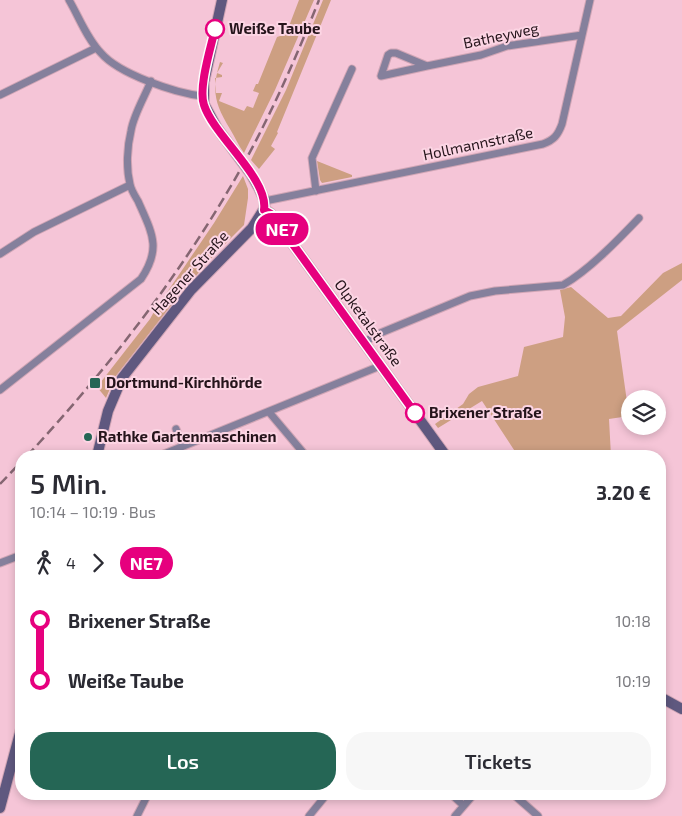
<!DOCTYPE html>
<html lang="de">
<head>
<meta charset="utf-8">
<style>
	:root { --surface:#fff; --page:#f7f7f7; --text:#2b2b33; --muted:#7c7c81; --accent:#256655 }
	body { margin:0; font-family:"Exo 2",sans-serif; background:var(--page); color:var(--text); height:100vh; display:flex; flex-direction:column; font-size:19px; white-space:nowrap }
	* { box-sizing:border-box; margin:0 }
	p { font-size:16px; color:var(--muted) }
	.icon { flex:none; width:28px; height:28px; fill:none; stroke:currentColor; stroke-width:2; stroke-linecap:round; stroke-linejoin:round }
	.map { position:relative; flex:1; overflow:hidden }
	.panel { position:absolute; left:15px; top:450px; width:651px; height:350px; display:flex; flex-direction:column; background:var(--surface); border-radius:20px; box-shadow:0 2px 8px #0003 }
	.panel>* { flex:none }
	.badge { padding:0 10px; border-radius:16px; font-size:18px; line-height:32px }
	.controls { position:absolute; left:621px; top:390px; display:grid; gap:10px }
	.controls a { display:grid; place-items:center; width:45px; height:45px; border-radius:50%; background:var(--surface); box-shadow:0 2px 8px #0003; font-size:25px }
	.map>.badge { position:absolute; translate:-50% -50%; box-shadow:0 0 0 2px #fff }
	.legs { display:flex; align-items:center; gap:8px; height:55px; padding:0 15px; font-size:16px }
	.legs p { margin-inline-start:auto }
	.summary { display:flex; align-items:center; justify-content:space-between; height:85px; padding:0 15px }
	h1 { font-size:28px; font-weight:600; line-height:38px }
	.button { display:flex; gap:10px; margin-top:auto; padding:10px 15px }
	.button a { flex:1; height:58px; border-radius:20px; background:var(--accent); color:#fff; font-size:20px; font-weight:600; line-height:58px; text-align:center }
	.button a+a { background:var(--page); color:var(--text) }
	ul { padding:0 15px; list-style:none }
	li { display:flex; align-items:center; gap:18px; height:60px; font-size:19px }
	li i { display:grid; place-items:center; width:8px; height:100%; margin:0 6px; background:currentColor }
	li i::after { content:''; width:12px; height:12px; margin:-6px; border:4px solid; border-radius:50%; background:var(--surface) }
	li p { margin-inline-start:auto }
	li:first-child i { background:linear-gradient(#0000 50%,currentColor 0) }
	li:last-child i { background:linear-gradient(currentColor 50%,#0000 0) }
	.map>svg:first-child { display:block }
	.green { fill:#cd9f82 }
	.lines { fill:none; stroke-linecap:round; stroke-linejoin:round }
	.street-casing { stroke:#d0a5b5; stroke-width:9 }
	.secondary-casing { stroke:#d0a5b5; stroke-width:12 }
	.street { stroke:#85809c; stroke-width:7 }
	.secondary { stroke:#5f587f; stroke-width:10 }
	.rail { stroke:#856672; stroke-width:2.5; stroke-dasharray:10 5; stroke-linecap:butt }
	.line-1-casing { stroke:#fff; stroke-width:11 }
	.line-1 { stroke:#e6007e; stroke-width:8 }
	.stop-1-dot { fill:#fff; stroke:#e6007e; stroke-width:2.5 }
	.poi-dot { fill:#256655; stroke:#fcd5e4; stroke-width:2 }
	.labels { text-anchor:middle; stroke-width:4; stroke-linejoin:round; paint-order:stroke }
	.stop-label { font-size:15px; font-weight:bold; fill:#25141b; stroke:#fcd5e4; text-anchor:start }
	.street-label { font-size:15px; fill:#25141b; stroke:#fcd5e4 }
	.poi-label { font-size:15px; font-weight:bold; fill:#25141b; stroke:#fcd5e4; text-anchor:start }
</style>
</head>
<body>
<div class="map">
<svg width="682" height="816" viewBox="0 0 682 816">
	<rect width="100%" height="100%" fill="#f5c5d7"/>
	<!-- green -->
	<path class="green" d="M 299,0 L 314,0 L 275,90 L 244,153 C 238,145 235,137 230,129 C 215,104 211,91 220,62 L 223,63 L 217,73 L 222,75 L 222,77 L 215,78 L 216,93 L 222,93 L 219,101 L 244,111 L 247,106 L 253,108 L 259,93 L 253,91 L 256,84 L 258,84 L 277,37 L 286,34 Z
		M 323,0 L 331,0 L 277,132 L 278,133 L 271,146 L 275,149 L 259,169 L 251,160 L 286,90 Z
		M 317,161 L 352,175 L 352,177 L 322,183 L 320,180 Z
		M 243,176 L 248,189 L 248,198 L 244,225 L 215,254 L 180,294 L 115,377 L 106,398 L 97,387 L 150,319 L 155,310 L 214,223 Z
		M 682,263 L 682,280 L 617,331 L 629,416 L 609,419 L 611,456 L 592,456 L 588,450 L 568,456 L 518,456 L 482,401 L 438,428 L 435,424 L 463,404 L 469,394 L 478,387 L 518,376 L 524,347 L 563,337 L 565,317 L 560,290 L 571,287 L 608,318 L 621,316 L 663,273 Z"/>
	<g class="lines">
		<!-- street casing -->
		<g class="street-casing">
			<path id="street" d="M 69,0 C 79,17 87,39 101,53 C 119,74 175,93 202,96
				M 427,66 L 381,76 L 388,55 L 391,53 L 396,53 L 427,66 L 481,55 L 507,46 L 582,35
				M 0,95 L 96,48
				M 316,191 L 312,158 L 352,69
				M 265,201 L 543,144 C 554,140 558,135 562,124 L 590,0
				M 0,254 L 34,232 L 130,185
				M 363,343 L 378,334 L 470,296 L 495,291 L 563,285 C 589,270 618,240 639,218
				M 0,390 L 141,279 C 162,248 152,233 138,201 C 135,196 131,190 130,184 C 126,168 127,147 131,131 C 133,116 145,96 151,81
				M 269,412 L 306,456
				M 176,429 L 183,446
				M 164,454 L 380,366
				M 0,563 L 21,555
				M 451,794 L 463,805
				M 513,794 L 538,816
				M 137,816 L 148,794
				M 309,816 L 327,794
				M 455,816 L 474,794"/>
		</g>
		<!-- secondary casing -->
		<g class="secondary-casing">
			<path id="secondary" d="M 264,209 L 271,214 L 446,456
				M 97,456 L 108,411 L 122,378 L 191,290 L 252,228 L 264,209 L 265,201 L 259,188 L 251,174 L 217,128 L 204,104 L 204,82 L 222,0
				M 660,697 L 682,709
				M 0,808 L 21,729"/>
		</g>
		<!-- street -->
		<use href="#street" class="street"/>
		<!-- secondary -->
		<use href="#secondary" class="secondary"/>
		<!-- rail -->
		<path class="rail" d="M 27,456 C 107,370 181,274 239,172 C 270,117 296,58 319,0
			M 0,484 L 21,462"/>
	</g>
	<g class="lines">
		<!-- line-1 casing -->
		<g class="line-1-casing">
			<path id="line-1" d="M 215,29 C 211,47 198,88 204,105 C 214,136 269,179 264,210 L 271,214 L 415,413"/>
		</g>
		<!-- line-1 -->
		<use href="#line-1" class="line-1"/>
	</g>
	<!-- markers -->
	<g class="stop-1-dot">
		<circle cx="215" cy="29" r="9"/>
		<circle cx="415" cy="413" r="9"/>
	</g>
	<g class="poi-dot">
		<rect x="89" y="377" width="12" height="12" rx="2.5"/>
		<circle cx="88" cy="437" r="5"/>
	</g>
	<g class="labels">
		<!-- stop labels -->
		<g class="stop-label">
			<text x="229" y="34">Weiße Taube</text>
			<text x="429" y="418">Brixener Straße</text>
		</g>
		<!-- street labels -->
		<g class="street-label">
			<text transform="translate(501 36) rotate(-12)" y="5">Batheyweg</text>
			<text transform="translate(478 144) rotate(-12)" y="5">Hollmannstraße</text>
			<text transform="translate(190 273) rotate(-48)" y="5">Hagener Straße</text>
			<text transform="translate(368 323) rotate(54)" y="5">Olpketalstraße</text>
		</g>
		<!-- poi labels -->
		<g class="poi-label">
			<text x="106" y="388">Dortmund-Kirchhörde</text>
			<text x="98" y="442">Rathke Gartenmaschinen</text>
		</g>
	</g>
</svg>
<div class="controls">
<a><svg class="icon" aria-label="layers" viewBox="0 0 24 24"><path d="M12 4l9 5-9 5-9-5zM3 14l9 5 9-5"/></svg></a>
</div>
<b class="badge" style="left:282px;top:229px;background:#e6007e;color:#fff">NE7</b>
<section class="panel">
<div class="summary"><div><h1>5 Min.</h1><p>10:14 – 10:19 · Bus</p></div><b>3.20 €</b></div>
<div class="legs"><svg class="icon" aria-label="walk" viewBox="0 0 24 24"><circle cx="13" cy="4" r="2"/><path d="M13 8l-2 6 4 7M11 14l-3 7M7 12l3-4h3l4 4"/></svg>4<svg class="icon" aria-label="forward" viewBox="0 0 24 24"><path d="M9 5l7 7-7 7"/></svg><b class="badge" style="background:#e6007e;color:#fff">NE7</b></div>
<ul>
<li><i style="color:#e6007e"></i><b>Brixener Straße</b><p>10:18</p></li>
<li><i style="color:#e6007e"></i><b>Weiße Taube</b><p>10:19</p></li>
</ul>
<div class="button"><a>Los</a><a>Tickets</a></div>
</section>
</div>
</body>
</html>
